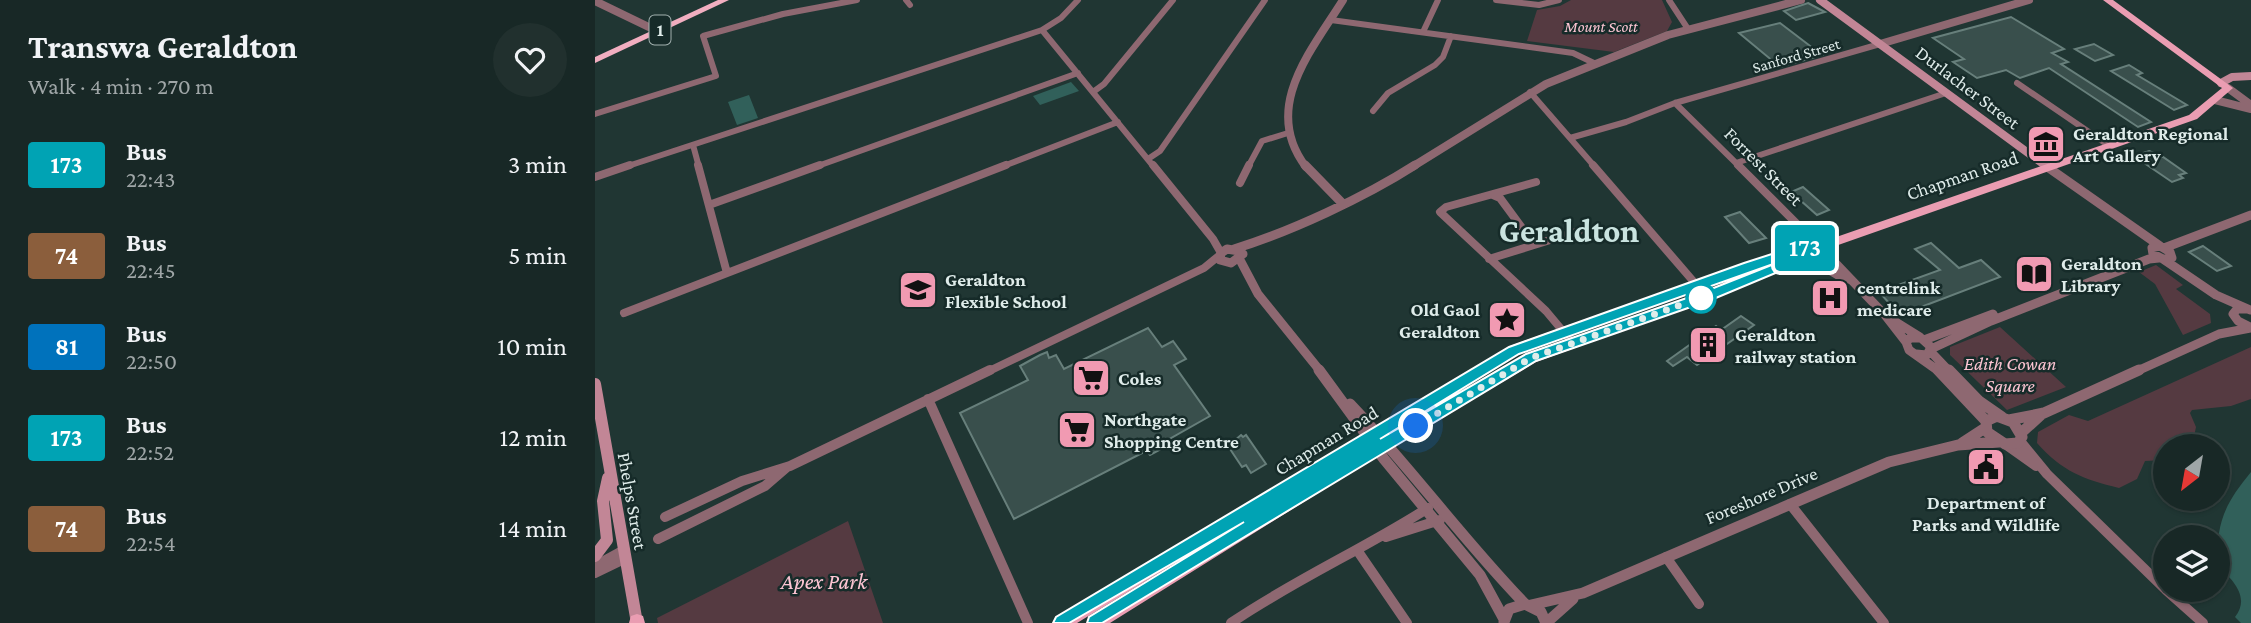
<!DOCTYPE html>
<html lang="en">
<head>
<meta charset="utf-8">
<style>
	:root { --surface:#182826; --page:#21302e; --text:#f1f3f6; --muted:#9fa6a7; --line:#364443 }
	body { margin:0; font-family:"Crimson Pro",serif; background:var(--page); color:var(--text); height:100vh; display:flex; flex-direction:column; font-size:26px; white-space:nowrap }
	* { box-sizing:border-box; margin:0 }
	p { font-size:23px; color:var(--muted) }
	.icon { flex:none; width:38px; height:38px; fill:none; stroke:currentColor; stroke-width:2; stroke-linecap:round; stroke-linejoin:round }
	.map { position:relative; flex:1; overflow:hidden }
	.sheet { display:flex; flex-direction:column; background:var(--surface); width:595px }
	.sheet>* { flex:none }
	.badge { padding:0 14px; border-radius:5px; font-size:24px; line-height:46px }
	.needle { width:46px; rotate:211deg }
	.controls { position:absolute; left:1558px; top:434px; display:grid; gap:14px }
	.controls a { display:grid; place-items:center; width:77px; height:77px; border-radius:50%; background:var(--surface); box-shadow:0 2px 5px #0004,0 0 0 2px var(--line); font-size:35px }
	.you { position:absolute; width:35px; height:35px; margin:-18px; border:5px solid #fff; border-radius:50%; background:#1a73e8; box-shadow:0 0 0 10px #1a73e833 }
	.map>.badge { position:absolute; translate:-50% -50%; box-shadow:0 0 0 4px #fff }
	.round { display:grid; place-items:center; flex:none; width:74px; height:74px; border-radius:37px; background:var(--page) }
	.head { display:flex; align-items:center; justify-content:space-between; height:119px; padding:0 28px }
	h1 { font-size:33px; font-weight:700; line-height:52px }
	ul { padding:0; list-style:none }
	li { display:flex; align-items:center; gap:21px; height:91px; padding:0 28px }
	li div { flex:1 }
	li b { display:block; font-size:26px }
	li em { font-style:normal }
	li .badge { min-width:77px; font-weight:700; text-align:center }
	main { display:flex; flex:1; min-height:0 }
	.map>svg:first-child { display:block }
	.green { fill:#553a41 }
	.water { fill:#31605a }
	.building { fill:#394f4c; stroke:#677f7b; stroke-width:2 }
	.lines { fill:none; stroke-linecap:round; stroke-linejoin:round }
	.minor-far2 { stroke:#8e6871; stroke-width:6 }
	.minor-far1 { stroke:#8e6871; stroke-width:8 }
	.minor { stroke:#8e6871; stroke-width:10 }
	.tertiary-far2 { stroke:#8e6871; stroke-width:8 }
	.tertiary-far1 { stroke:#8e6871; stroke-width:9 }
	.tertiary { stroke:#8e6871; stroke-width:11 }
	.secondary-far1 { stroke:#c28696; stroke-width:8 }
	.secondary { stroke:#c28696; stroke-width:12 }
	.primary { fill:#ea9db2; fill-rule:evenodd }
	.trunk { fill:#f1aec0; fill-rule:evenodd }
	.line { fill:#00a3b4; stroke:#fff; stroke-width:2; fill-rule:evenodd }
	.walk { stroke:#dfecea; stroke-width:7; stroke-dasharray:0 12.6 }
	.stop-dot { fill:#fff; stroke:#00a3b4; stroke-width:3.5 }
	.labels { text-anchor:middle; stroke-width:5; stroke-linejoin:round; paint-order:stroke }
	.far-park-label { font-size:16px; font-style:italic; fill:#fdc5d3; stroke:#162b29 }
	.far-street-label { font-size:16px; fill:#dfecea; stroke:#162b29 }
	.shield { fill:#162b29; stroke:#a3b2b0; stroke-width:2 }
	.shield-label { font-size:18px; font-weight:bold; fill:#dfecea }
	.street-label { font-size:19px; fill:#dfecea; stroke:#162b29 }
	.poi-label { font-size:19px; font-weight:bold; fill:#dfecea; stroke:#162b29; text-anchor:start }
	.park-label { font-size:19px; font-style:italic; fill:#fdc5d3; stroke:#162b29 }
	.near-park-label { font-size:23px; font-style:italic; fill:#fdc5d3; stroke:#162b29 }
	.town-label { font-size:33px; font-weight:bold; fill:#cae4e0; stroke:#162b29 }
</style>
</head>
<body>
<main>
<section class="sheet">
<div class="head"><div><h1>Transwa Geraldton</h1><p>Walk · 4 min · 270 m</p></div><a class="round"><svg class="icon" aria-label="heart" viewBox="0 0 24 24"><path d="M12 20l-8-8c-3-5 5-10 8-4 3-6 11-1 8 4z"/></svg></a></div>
<ul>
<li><span class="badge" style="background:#00a3b4;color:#fff">173</span><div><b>Bus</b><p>22:43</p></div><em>3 min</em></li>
<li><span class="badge" style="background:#8b5e3c;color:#fff">74</span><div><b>Bus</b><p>22:45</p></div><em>5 min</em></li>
<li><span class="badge" style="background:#0072bc;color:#fff">81</span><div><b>Bus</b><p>22:50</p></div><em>10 min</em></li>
<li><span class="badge" style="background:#00a3b4;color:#fff">173</span><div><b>Bus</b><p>22:52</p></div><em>12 min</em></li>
<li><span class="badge" style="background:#8b5e3c;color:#fff">74</span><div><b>Bus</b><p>22:54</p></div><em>14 min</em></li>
</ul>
</section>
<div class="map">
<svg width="1656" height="623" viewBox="0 0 1656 623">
	<rect width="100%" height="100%" fill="#203633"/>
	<!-- green -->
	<path class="green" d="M 976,0 L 1067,0 L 1077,22 L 1072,31 L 1019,52 L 932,41 L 942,10 L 965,6 Z
		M 1561,265 L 1588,285 L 1581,289 L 1615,314 L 1616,323 L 1588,335 L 1560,284 L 1544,272 Z
		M 1405,327 L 1471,387 L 1412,410 L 1355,355 L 1355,347 Z
		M 1656,347 L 1656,399 L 1636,406 L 1597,410 L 1595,413 L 1601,427 L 1597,446 L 1570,446 L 1570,460 L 1550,461 L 1542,479 L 1524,488 C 1488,479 1468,472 1442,443 L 1443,432 L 1474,415 L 1493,421 Z
		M 253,521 L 288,623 L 63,623 L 62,618 Z"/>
	<!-- water -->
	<path class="water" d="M 476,82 L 484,91 L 445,105 L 438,96 Z
		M 154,95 L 163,118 L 142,125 L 133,102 Z
		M 1656,472 L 1656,623 L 1646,623 L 1640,617 C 1656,597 1637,579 1622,565 C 1622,523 1628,506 1656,472 Z"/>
	<!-- building -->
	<path class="building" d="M 1213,3 L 1230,12 L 1201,20 L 1189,11 Z
		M 1416,17 L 1469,49 L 1457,53 L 1473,62 L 1466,64 L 1556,122 L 1543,127 L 1454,68 L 1425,78 L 1411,70 L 1382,78 L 1358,62 L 1369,59 L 1338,38 Z
		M 1185,23 L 1227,55 L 1185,67 L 1144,33 Z
		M 1499,44 L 1518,55 L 1500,61 L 1480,49 Z
		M 1534,65 L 1547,73 L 1542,75 L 1592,105 L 1579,110 L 1516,71 Z
		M 1554,151 L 1568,157 L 1591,173 L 1584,175 L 1588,178 L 1577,182 L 1539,156 Z
		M 1208,187 L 1234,210 L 1222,215 L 1196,192 Z
		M 1145,212 L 1171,238 L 1154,243 L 1130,217 Z
		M 1336,243 L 1364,268 L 1386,260 L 1405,277 L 1305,315 L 1284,292 L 1345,270 L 1320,249 Z
		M 1608,246 L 1636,266 L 1622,271 L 1594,252 Z
		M 1146,316 L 1159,325 L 1102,365 L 1092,357 L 1078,366 L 1072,361 L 1121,326 L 1126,330 Z
		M 553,328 L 567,347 L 578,341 L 591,359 L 579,365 L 615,416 L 564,445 L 566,449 L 555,455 L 551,451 L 419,519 L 365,413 L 433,380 L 425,366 L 445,355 L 452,352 L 454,358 L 461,355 L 469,369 Z
		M 646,435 L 648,437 L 651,435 L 671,464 L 656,473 L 651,465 L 647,467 L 633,446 Z"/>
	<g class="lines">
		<!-- minor-far2 -->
		<path class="minor-far2" d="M 311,0 L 315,5
			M 901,0 L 944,5 L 964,0
			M 1074,0 L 1093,29
			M 736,20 L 978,53 L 1001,64
			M 447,30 L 559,167
			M 828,32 L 843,0
			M 1422,83 L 1513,145
			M 498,92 L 509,84 L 578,0
			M 935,92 L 1000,167
			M 1080,103 L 1145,167
			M 778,111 L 793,93 L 840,65 L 848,57 L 856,36
			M 0,114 L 121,76 L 108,36 L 188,14 L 262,0
			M 975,138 L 1031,122 L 1080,103 L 1285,44
			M 98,145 L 104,167
			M 553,159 L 565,151 L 670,0
			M 1141,163 L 1351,93
			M 30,167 L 447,30 L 466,18 L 483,0
			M 220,167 L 483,73
			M 406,167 L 523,122
			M 653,167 L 667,141 L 693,133"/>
		<!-- minor-far1 -->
		<path class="minor-far1" d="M 103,165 L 132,273
			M 558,165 L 618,239 L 626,253
			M 998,165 L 1111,296
			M 1143,165 L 1225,247
			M 0,177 L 35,165
			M 941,182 L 851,207 L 845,212 L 951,311 L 977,342
			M 645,183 L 654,165
			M 898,195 L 905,198 L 939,244
			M 114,205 L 225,165
			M 894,259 L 984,231
			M 29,313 L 411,165
			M 392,372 L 609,268 L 625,255"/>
		<!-- minor -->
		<path class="minor" d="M 333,399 L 433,623
			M 1425,441 L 1452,474 L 1570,589
			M 1410,444 L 1441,466
			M 1195,504 L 1289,623
			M 70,517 L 147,481 L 195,466 L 395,370
			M 791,537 L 845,520
			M 63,539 L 170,486 L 192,467
			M 762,550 L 812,623
			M 1071,557 L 1104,604
			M 0,566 L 27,551
			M 0,573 L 29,559
			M 1571,590 L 1608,623
			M 636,623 C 699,580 769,549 833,508"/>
		<!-- tertiary-far2 -->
		<path class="tertiary-far2" d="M 0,1 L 62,31
			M 1285,44 L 1434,0
			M 1633,88 L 1656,105
			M 1620,100 L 1656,109
			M 711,167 C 666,108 716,51 748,0
			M 817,167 L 951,84 L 1073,35 L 1206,0"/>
		<!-- tertiary-far1 -->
		<path class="tertiary-far1" d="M 710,165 L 747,203
			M 1451,166 L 1565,246
			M 1565,246 L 1575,252 L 1577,258 L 1568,259 L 1558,254 L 1557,248 Z
			M 1225,247 L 1290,315 L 1311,342
			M 1569,248 L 1656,215
			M 639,249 C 695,232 770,197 820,165
			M 644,251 L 632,249 L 626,253 L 625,260 L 636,263 L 648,254
			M 644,258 L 663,294 L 726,372
			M 1205,258 L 1221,262 L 1251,280
			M 1568,259 L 1621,295 L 1655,310
			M 1650,309 L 1642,309 L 1638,314 L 1643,321 L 1655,327
			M 1296,319 L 1325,337
			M 1329,340 L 1398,314
			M 1336,349 L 1396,321 L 1554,259 L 1564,258
			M 1336,352 L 1355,372
			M 1321,354 L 1332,355 L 1336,347 L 1326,338 L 1315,338 L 1311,342 L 1314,350 L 1345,372
			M 1540,372 L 1624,334 L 1656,328"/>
		<!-- tertiary -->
		<path class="tertiary" d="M 724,370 L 789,459 L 885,575 L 909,619
			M 1343,370 L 1391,421
			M 1354,370 L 1384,401 L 1407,417
			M 755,404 C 816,468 868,540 930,604
			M 1402,416 L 1418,422 L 1427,437 L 1423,443 L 1410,444 L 1392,432 L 1391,421 Z
			M 1414,420 L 1449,413 L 1544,370
			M 1426,433 L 1448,413
			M 1367,443 L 1390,428
			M 936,605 L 988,593 L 1294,462 L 1363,445 L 1404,442
			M 909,622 L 914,609 L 930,604 L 946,612 L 951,623
			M 951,623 L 978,599"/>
		<!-- secondary-far1 -->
		<path class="secondary-far1" d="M 1225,0 L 1451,166
			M 1626,83 L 1637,77 L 1656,76"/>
		<!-- secondary -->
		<path class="secondary" d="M 0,384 L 42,623
			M 0,556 L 12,540 L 8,501 L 13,478"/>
		<!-- primary -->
		<path class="primary" d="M 1508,0 L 1518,0 L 1638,88 L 1602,119 L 1229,250 L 1208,253 L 1213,257 L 1211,260 L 1115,299 L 941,362 L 787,453 L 515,623 L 492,623 L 494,617 L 777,445 L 931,354 L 1107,293 L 1195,257 L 923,354 L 482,623 L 459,623 L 461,617 L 915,346 L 1150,263 L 1211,244 L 1224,243 L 1594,115 L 1627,88 Z
			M 42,614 L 48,616 L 50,623 L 34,623 L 36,616 Z"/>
		<!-- trunk -->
		<path class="trunk" d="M 123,0 L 134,0 L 0,63 L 0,57 Z"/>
	</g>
	<!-- line -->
	<path class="line" d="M 1225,242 L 1230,244 L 1230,250 L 1209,261 L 1116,300 L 941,361 L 787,454 L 507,623 L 492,623 L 494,617 L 649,522 L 474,623 L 458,623 L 461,617 L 914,347 L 1149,263 L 1211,243 ZM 1184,262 L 1106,293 L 931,354 L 785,439 L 924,354 Z"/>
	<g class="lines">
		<!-- walk -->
		<path class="walk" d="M 821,426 L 936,358 L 1111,296 L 1106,298"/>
	</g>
	<!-- icons -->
	<defs>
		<g id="museum-square" transform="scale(2.0125)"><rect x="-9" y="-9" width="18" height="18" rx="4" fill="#f19ab2" stroke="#162b29"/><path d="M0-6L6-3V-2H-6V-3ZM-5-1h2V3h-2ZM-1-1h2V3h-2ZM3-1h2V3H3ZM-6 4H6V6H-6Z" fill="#111"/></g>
		<g id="library-square" transform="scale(2.0125)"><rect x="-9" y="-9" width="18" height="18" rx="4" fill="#f19ab2" stroke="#162b29"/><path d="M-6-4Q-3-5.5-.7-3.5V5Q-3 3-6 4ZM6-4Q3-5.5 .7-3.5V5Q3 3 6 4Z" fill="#111"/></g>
		<g id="school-square" transform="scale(2.0125)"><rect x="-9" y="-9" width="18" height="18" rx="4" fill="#f19ab2" stroke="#162b29"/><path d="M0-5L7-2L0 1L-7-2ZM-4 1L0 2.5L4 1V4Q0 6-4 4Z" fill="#111"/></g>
		<g id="hospital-square" transform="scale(2.0125)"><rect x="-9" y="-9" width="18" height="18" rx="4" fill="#f19ab2" stroke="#162b29"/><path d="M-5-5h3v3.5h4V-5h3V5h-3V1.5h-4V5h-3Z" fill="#111"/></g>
		<g id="sight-square" transform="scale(2.0125)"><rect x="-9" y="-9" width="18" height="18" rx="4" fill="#f19ab2" stroke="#162b29"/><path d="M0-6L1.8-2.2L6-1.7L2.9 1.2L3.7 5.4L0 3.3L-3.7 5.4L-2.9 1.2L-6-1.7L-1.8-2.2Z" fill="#111"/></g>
		<g id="building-square" transform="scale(2.0125)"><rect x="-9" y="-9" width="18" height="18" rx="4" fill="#f19ab2" stroke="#162b29"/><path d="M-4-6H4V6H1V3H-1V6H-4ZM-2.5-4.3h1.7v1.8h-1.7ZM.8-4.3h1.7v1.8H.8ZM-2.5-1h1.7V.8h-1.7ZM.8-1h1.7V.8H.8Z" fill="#111"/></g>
		<g id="supermarket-square" transform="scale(2.0125)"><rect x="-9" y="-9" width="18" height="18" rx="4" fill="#f19ab2" stroke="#162b29"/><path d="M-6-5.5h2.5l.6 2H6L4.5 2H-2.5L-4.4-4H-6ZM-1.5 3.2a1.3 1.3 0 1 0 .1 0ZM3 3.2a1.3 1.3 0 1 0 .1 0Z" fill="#111"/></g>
		<g id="civic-square" transform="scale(2.0125)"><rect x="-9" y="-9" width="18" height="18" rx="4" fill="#f19ab2" stroke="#162b29"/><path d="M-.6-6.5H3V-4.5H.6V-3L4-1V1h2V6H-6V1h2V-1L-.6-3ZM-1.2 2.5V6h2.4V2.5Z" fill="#111"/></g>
	</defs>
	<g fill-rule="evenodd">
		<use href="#museum-square" x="1451" y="144"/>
		<use href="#library-square" x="1439" y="274"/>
		<use href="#school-square" x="323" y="290"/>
		<use href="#hospital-square" x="1235" y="298"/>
		<use href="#sight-square" x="912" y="320"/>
		<use href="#building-square" x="1113" y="345"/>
		<use href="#supermarket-square" x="496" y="378"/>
		<use href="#supermarket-square" x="482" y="430"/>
		<use href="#civic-square" x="1391" y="467"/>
	</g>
	<!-- markers -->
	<circle class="stop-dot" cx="1106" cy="298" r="14"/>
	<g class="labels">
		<!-- far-park labels -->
		<g class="far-park-label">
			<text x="1006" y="32">Mount Scott</text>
		</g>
		<!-- far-street labels -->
		<g class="far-street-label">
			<text transform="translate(1201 55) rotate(-16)" y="6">Sanford Street</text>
		</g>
		<!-- shield labels -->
		<rect class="shield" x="54.5" y="15.5" width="21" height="29" rx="5"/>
		<g class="shield-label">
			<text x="65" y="36">1</text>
		</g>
		<!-- street labels -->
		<g class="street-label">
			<text transform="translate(1373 87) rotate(37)" y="7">Durlacher Street</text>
			<text transform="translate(1169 166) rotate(45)" y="7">Forrest Street</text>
			<text transform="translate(1367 175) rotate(-19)" y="7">Chapman Road</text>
			<text transform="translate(731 440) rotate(-31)" y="7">Chapman Road</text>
			<text transform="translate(1166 495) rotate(-23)" y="7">Foreshore Drive</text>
			<text transform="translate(38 501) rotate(80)" y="7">Phelps Street</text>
		</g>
		<!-- poi labels -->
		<g class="poi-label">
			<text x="1478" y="140">Geraldton Regional<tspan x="1478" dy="22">Art Gallery</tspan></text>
			<text x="1466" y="270">Geraldton<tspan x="1466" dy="22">Library</tspan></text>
			<text x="350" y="286">Geraldton<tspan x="350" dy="22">Flexible School</tspan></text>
			<text x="1262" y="294">centrelink<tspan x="1262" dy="22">medicare</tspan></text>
			<text x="885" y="316" text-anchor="end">Old Gaol<tspan x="885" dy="22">Geraldton</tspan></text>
			<text x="1140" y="341">Geraldton<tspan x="1140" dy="22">railway station</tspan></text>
			<text x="523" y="385">Coles</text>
			<text x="509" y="426">Northgate<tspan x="509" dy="22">Shopping Centre</tspan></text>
			<text x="1391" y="509" text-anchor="middle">Department of<tspan x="1391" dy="22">Parks and Wildlife</tspan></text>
		</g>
		<!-- park labels -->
		<g class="park-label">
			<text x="1415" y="370">Edith Cowan<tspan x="1415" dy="22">Square</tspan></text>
		</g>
		<!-- near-park labels -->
		<g class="near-park-label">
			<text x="229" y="589">Apex Park</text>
		</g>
		<!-- town labels -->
		<g class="town-label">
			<text x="974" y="242">Geraldton</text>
		</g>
	</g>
</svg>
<div class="controls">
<a><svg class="needle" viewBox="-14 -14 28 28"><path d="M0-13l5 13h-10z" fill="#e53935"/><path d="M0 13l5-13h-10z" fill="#9fa6a7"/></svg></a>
<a><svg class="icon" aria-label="layers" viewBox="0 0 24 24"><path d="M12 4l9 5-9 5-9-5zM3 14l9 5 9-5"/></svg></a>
</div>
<div class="you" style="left:821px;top:426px"></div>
<b class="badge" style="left:1210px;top:248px;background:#00a3b4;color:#fff">173</b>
</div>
</main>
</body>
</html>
